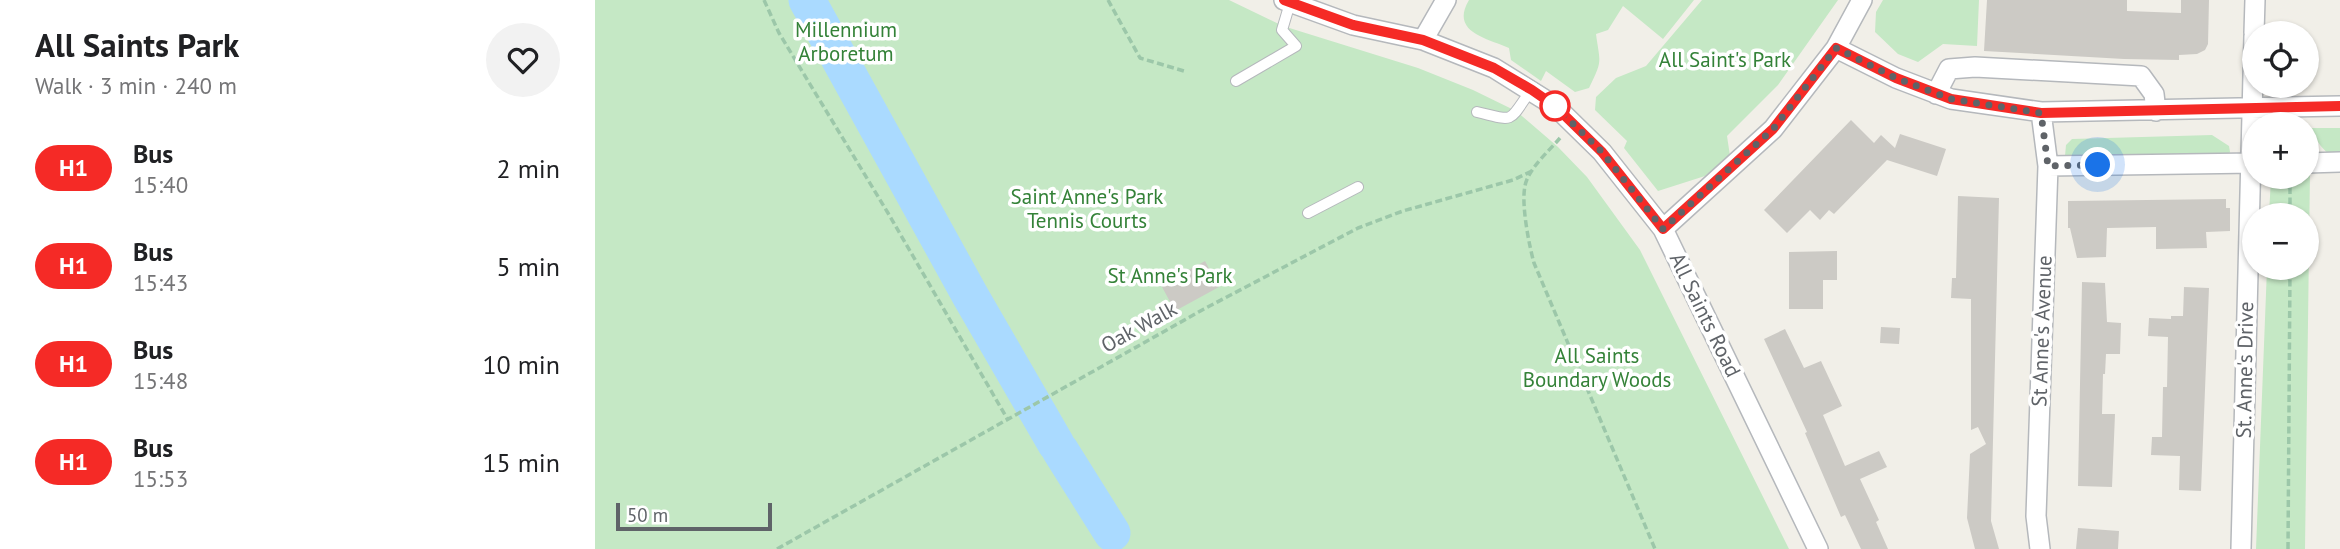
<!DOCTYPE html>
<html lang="en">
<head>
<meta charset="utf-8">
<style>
	:root { --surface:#fff; --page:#f2f2f2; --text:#202124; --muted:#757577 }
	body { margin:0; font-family:"PT Sans",sans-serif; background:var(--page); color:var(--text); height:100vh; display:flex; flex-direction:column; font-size:26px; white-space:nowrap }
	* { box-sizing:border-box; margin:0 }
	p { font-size:23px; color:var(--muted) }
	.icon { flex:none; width:38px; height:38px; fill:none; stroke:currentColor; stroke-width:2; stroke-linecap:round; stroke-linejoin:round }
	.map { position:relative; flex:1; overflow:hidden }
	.drawer { display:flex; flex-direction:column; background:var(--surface); width:595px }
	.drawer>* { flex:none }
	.badge { padding:0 14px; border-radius:23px; font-size:24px; line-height:46px }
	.controls { position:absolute; left:1647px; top:21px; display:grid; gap:14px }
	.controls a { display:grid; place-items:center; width:77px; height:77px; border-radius:50%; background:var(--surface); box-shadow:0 2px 5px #0004; font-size:35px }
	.scale { position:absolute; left:21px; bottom:18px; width:156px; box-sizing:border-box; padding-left:7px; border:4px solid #5f6368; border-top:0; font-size:19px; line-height:24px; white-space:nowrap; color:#5f6368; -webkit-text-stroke:5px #fff; paint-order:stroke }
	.you { position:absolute; width:35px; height:35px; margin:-18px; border:5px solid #fff; border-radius:50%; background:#1a73e8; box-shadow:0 0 0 10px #1a73e833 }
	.map>.badge { position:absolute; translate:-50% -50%; box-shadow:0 0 0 4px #fff }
	.round { display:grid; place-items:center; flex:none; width:74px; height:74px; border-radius:37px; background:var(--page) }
	.overview { display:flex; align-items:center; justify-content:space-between; height:119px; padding:0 35px }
	h1 { font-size:33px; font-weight:700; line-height:52px }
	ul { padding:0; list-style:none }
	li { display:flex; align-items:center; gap:21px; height:98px; padding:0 35px }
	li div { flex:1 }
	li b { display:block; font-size:26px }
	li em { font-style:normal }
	li .badge { min-width:77px; font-weight:700; text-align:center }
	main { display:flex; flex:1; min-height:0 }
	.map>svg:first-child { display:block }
	.green { fill:#c5e8c5 }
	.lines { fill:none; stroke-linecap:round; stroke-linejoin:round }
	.river { stroke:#aadaff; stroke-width:37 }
	.building { fill:#cccac5 }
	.service-casing { stroke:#b5b8bc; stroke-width:12 }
	.minor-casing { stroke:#b5b8bc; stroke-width:22 }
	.path { stroke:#9cc7a9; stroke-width:3.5; stroke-dasharray:7 3.5; stroke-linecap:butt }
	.service { stroke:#fff; stroke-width:10 }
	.minor { stroke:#fff; stroke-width:19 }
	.line-casing { stroke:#fff; stroke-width:16 }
	.line { stroke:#f52a26; stroke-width:10 }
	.walk { stroke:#5f6368; stroke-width:7; stroke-dasharray:0 12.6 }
	.stop-dot { fill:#fff; stroke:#f52a26; stroke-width:3.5 }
	.labels { text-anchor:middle; stroke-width:7; stroke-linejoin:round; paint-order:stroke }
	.park-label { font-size:21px; fill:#348238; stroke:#fff }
	.street-label { font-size:21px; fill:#5f6368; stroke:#fff }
</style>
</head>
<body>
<main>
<section class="drawer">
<div class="overview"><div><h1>All Saints Park</h1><p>Walk · 3 min · 240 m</p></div><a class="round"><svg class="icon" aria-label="heart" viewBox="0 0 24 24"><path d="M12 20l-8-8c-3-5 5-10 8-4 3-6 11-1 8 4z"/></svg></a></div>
<ul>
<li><span class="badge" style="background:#f52a26;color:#fff">H1</span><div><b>Bus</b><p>15:40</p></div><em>2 min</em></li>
<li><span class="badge" style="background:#f52a26;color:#fff">H1</span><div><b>Bus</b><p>15:43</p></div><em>5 min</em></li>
<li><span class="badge" style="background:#f52a26;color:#fff">H1</span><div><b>Bus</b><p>15:48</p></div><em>10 min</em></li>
<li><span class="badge" style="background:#f52a26;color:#fff">H1</span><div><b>Bus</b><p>15:53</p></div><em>15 min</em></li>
</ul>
</section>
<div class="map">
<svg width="1745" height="549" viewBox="0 0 1745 549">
	<rect width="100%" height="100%" fill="#f1efe8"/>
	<!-- green -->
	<path class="green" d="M 0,0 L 634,0 L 688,26 L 823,68 L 878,90 L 921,111 L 963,147 L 992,177 L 1045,250 L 1194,549 L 0,549 Z
		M 874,0 L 1099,0 L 1068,39 L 1028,6 L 1013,30 L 1001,34 C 1005,64 1008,59 994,88 L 980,92 L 951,71 L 946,81 L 916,60 L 914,48 C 891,38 855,32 874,0 Z
		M 1107,0 L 1243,0 L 1183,85 L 1132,136 L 1135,156 L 1110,176 L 1063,191 L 1029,148 L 1032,141 L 1000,110 L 1001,97 L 1021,78 L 1051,66 Z
		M 1288,0 L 1384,0 L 1382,46 L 1348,44 L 1323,62 L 1303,54 L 1280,32 L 1281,12 Z
		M 1714,128 L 1745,128 L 1745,158 C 1729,156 1722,140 1714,128 Z
		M 1617,135 L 1634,146 L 1635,152 L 1633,155 L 1475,160 L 1470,156 L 1471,145 L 1477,139 Z
		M 1712,172 L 1715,172 L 1710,549 L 1661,549 L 1672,268 L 1712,268 L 1712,215 L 1674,215 L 1676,177 L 1712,177 Z"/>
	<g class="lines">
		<!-- river -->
		<path class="river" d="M 212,0 L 376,297 L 461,444
			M 465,450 L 517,533"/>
	</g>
	<!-- building -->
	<path class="building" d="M 1392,0 L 1532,0 L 1532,11 L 1586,13 L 1586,0 L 1614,0 L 1613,44 L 1610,50 L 1602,54 L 1584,55 L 1584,60 L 1529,59 L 1389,51 Z
		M 1256,120 L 1279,143 L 1286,135 L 1300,148 L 1305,134 L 1351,149 L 1342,176 L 1292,160 L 1239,214 L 1234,210 L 1225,220 L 1215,210 L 1192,233 L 1169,210 Z
		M 1363,196 L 1404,198 L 1396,521 L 1404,549 L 1380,549 L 1372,518 L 1375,454 L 1391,444 L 1383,427 L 1376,430 L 1376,299 L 1356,298 L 1357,278 L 1361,278 Z
		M 1631,199 L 1631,208 L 1635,208 L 1635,231 L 1611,232 L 1612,248 L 1561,249 L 1561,227 L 1512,228 L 1511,257 L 1482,258 L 1475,228 L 1473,228 L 1473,201 Z
		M 1242,251 L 1242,280 L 1228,280 L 1228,309 L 1194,309 L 1194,252 Z
		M 610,261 L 624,287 L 580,311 L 566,285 Z
		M 1487,282 L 1510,283 L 1512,322 L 1526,323 L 1525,354 L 1511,354 L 1510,374 L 1508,374 L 1507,414 L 1520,414 L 1517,487 L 1483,486 Z
		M 1589,287 L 1614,288 L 1606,491 L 1584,490 L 1585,456 L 1556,455 L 1557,437 L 1567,437 L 1568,387 L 1572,387 L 1573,337 L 1553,336 L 1554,318 L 1576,319 L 1576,316 L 1588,316 Z
		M 1286,327 L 1305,328 L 1304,344 L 1285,343 Z
		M 1190,329 L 1209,368 L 1226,361 L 1247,406 L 1228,415 L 1250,466 L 1284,451 L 1292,467 L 1265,479 L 1284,520 L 1281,522 L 1293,549 L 1266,549 L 1250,515 L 1246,517 L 1210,433 L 1212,432 L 1169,339 Z
		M 1483,528 L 1524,531 L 1523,549 L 1481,549 Z"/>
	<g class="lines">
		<!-- service casing -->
		<g class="service-casing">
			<path id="service" d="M 641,81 L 701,46 L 687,30 L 695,3
				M 882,112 C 921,121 912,124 936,90
				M 713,213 L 763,187"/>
		</g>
		<!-- minor casing -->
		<g class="minor-casing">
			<path id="minor" d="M 689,0 L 758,25 L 828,40 L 899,68 L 960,106 L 1007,152 L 1068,229 L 1223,549
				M 1659,33 L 1660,0
				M 828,40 L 851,0
				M 1241,48 L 1301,78 L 1356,99 L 1446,112 L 1745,106
				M 1341,94 L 1354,69 L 1380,67 L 1546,76 L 1559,94 L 1561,111
				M 1712,163 L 1745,162
				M 1453,166 L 1659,163
				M 1068,229 L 1178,129 L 1241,48 L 1267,0
				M 1445,549 L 1441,516 L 1453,166 L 1446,112
				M 1646,549 L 1659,36"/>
		</g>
		<!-- path -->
		<path class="path" d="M 169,0 L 184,33 L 293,213 L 413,420
			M 513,0 L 545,58 L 589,71
			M 965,138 C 954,151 933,169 930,186 C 926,204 934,245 939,263 L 1060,549
			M 1695,215 L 1695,177
			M 182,549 L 609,309 L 763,228 L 808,211 L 918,180 L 937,171
			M 1693,549 L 1695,268"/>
		<!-- service -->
		<use href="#service" class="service"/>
		<!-- minor -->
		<use href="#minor" class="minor"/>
	</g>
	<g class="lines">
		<!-- line casing -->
		<g class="line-casing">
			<path id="line" d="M 689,0 L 758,25 L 828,40 L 899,68 L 937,90 L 960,106 L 1007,152 L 1068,229 L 1178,129 L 1241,48 L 1301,78 L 1356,99 L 1446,113 L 1745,106"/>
		</g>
		<!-- line -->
		<use href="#line" class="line"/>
		<!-- walk -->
		<path class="walk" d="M 960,106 L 1007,152 L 1068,229 L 1178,129 L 1241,48 L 1301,78 L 1356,99 L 1446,113 L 1453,166 L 1503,165"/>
	</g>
	<!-- markers -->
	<circle class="stop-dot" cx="960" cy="106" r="14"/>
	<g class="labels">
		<!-- park labels -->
		<g class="park-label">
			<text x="251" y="37">Millennium<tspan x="251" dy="24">Arboretum</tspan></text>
			<text x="1130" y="67">All Saint's Park</text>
			<text x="492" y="204">Saint Anne's Park<tspan x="492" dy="24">Tennis Courts</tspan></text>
			<text x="575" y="283">St Anne's Park</text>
			<text x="1002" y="363">All Saints<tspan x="1002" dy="24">Boundary Woods</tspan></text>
		</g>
		<!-- street labels -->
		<g class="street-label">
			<text transform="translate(1110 315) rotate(64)" y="7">All Saints Road</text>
			<text transform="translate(544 327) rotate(-29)" y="7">Oak Walk</text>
			<text transform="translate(1447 331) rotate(-88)" y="7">St Anne's Avenue</text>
			<text transform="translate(1650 370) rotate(-89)" y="7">St. Anne's Drive</text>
		</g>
	</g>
</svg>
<div class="controls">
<a><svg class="icon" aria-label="locate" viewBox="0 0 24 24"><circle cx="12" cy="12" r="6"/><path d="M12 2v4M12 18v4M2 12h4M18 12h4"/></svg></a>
<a>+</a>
<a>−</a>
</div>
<div class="scale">50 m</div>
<div class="you" style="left:1503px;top:165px"></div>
</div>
</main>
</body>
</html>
